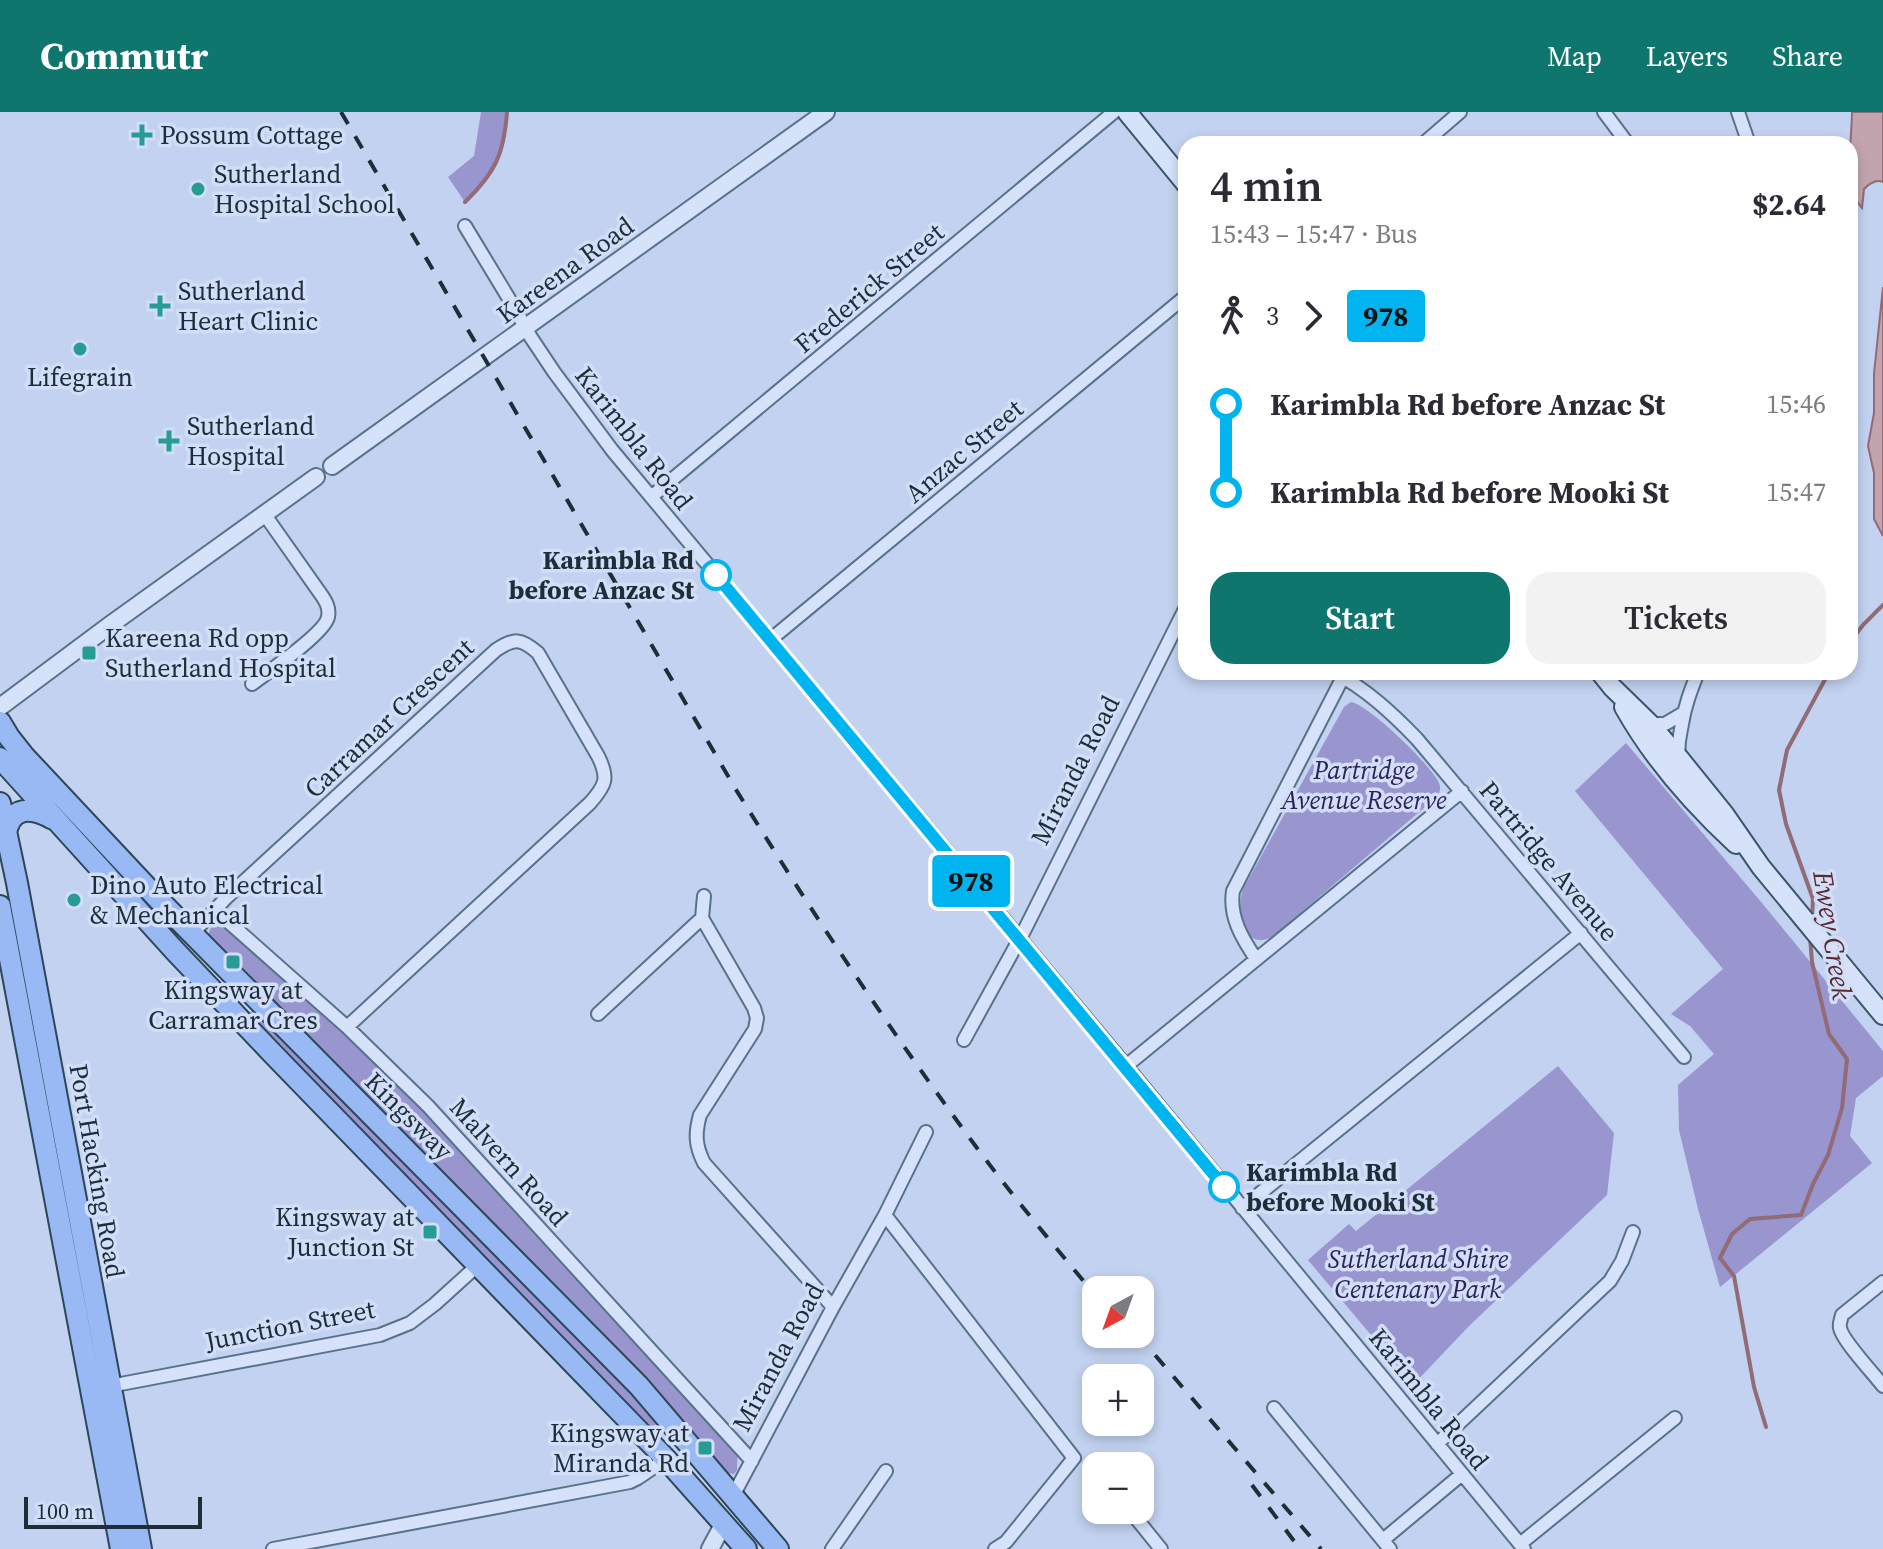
<!DOCTYPE html>
<html lang="en">
<head>
<meta charset="utf-8">
<style>
	:root { --surface:#fff; --page:#f2f2f3; --text:#2b2b33; --muted:#7c7c81; --accent:#0f766e }
	body { margin:0; font-family:"Source Serif 4",serif; background:var(--page); color:var(--text); height:100vh; display:flex; flex-direction:column; font-size:30px; white-space:nowrap }
	* { box-sizing:border-box; margin:0 }
	p { font-size:26px; color:var(--muted) }
	.icon { flex:none; width:44px; height:44px; fill:none; stroke:currentColor; stroke-width:2; stroke-linecap:round; stroke-linejoin:round }
	.map { position:relative; flex:1; overflow:hidden }
	.drawer { position:absolute; left:1178px; top:24px; width:680px; height:544px; display:flex; flex-direction:column; background:var(--surface); border-radius:24px; box-shadow:0 4px 12px #0003 }
	.drawer>* { flex:none }
	.badge { padding:0 16px; border-radius:6px; font-size:28px; line-height:52px }
	.needle { width:52px; rotate:221deg }
	.buttons { position:absolute; left:1082px; top:1164px; display:grid; gap:16px }
	.buttons a { display:grid; place-items:center; width:72px; height:72px; border-radius:16px; background:var(--surface); box-shadow:0 4px 12px #0003; font-size:40px }
	.scale { position:absolute; left:24px; bottom:20px; width:178px; box-sizing:border-box; padding-left:8px; border:4px solid #1d2d39; border-top:0; font-size:22px; line-height:28px; white-space:nowrap; color:#1d2d39; -webkit-text-stroke:6px #d2def7; paint-order:stroke }
	.map>.badge { position:absolute; translate:-50% -50%; box-shadow:0 0 0 4px #fff }
	.legs { display:flex; align-items:center; gap:12px; height:88px; padding:0 32px; font-size:26px }
	.legs p { margin-inline-start:auto }
	.head { display:flex; align-items:center; justify-content:space-between; height:136px; padding:0 32px }
	h1 { font-size:44px; font-weight:600; line-height:60px }
	.button { display:flex; gap:16px; margin-top:auto; padding:16px 32px }
	.button a { flex:1; height:92px; border-radius:24px; background:var(--accent); color:#fff; font-size:32px; font-weight:600; line-height:92px; text-align:center }
	.button a+a { background:var(--page); color:var(--text) }
	ul { padding:0 32px; list-style:none }
	li { display:flex; align-items:center; gap:28px; height:88px; font-size:30px }
	li i { display:grid; place-items:center; width:12px; height:100%; margin:0 10px; background:currentColor }
	li i::after { content:''; width:20px; height:20px; margin:-10px; border:6px solid; border-radius:50%; background:var(--surface) }
	li p { margin-inline-start:auto }
	li:first-child i { background:linear-gradient(#0000 50%,currentColor 0) }
	li:last-child i { background:linear-gradient(currentColor 50%,#0000 0) }
	header { display:flex; align-items:center; gap:48px; box-sizing:border-box; height:112px; padding:0 40px; background:var(--accent); color:#fff }
	header strong { font-size:38px }
	nav { display:flex; gap:44px; margin-inline-start:auto; font-size:28px }
	.map>svg:first-child { display:block }
	.green { fill:#9995ce }
	.water { fill:#c2a4ae; stroke:#916b76; stroke-width:2 }
	.lines { fill:none; stroke-linecap:round; stroke-linejoin:round }
	.stream { stroke:#916b76; stroke-width:4 }
	.minor-casing { stroke:#58728a; stroke-width:16 }
	.tertiary-casing { stroke:#58728a; stroke-width:20 }
	.secondary-casing { stroke:#3b566c; stroke-width:22 }
	.primary-casing { stroke:#2d4658; stroke-width:24 }
	.minor { stroke:#d5e2fa; stroke-width:12 }
	.tertiary { stroke:#d5e2fa; stroke-width:16 }
	.secondary { stroke:#d5e2fa; stroke-width:18 }
	.primary { stroke:#98b9f4; stroke-width:20 }
	.rail { stroke:#1d2d39; stroke-width:4; stroke-dasharray:14 14; stroke-linecap:butt }
	.line-1-casing { stroke:#fff; stroke-width:18 }
	.line-1 { stroke:#00b5ef; stroke-width:12 }
	.poi-dot { fill:#269c95; stroke:#d2def7; stroke-width:3 }
	.stop-1-dot { fill:#fff; stroke:#00b5ef; stroke-width:4 }
	.labels { text-anchor:middle; stroke-width:7; stroke-linejoin:round; paint-order:stroke }
	.poi-label { font-size:26px; fill:#1d2d39; stroke:#d2def7; text-anchor:start }
	.street-label { font-size:26px; fill:#1d2d39; stroke:#d2def7 }
	.stop-label { font-size:26px; font-weight:bold; fill:#1d2d39; stroke:#d2def7; text-anchor:end }
	.park-label { font-size:26px; font-style:italic; fill:#2d2357; stroke:#d2def7 }
	.water-label { font-size:28px; font-style:italic; fill:#5a2c31; stroke:#d2def7 }
</style>
</head>
<body>
<header>
<strong>Commutr</strong>
<nav><a>Map</a><a>Layers</a><a>Share</a></nav>
</header>
<div class="map">
<svg width="1883" height="1437" viewBox="0 0 1883 1437">
	<rect width="100%" height="100%" fill="#c2d2f0"/>
	<!-- green -->
	<path class="green" d="M 481,0 L 507,0 C 504,42 495,61 465,90 L 448,65 L 474,44 Z
		M 1351,590 C 1369,593 1431,653 1439,671 C 1441,677 1440,678 1438,684 L 1272,825 C 1242,840 1236,797 1243,777 L 1344,595 Z
		M 1626,631 L 1762,791 L 1883,939 L 1883,964 L 1856,986 L 1850,1024 L 1872,1051 L 1720,1175 L 1698,1097 L 1679,1018 L 1678,973 L 1714,942 L 1690,914 L 1671,902 L 1723,857 L 1575,679 Z
		M 218,813 L 232,814 L 347,915 L 738,1334 L 737,1358 L 734,1362 L 726,1361 L 622,1259 L 657,1311 L 644,1324 L 247,904 L 260,891 L 209,826 L 209,820 L 211,815 Z
		M 1558,954 L 1614,1021 L 1607,1083 L 1469,1214 L 1413,1273 L 1308,1148 L 1349,1112 L 1356,1119 Z"/>
	<!-- water -->
	<path class="water" d="M 1852,0 L 1883,0 L 1883,70 C 1876,67 1870,71 1864,77 L 1862,96 C 1843,76 1852,26 1852,0 Z
		M 1883,175 L 1883,424 L 1874,407 L 1874,361 L 1868,334 L 1874,301 L 1874,262 Z"/>
	<g class="lines">
		<!-- stream -->
		<path class="stream" d="M 465,90 C 495,61 504,42 507,0
			M 1850,530 L 1863,513 L 1883,493
			M 1812,804 L 1813,787 L 1786,712 L 1779,678 L 1787,638 L 1829,560
			M 1766,1315 L 1754,1275 L 1734,1164 L 1720,1146 L 1732,1122 L 1750,1107 L 1801,1103 L 1813,1072 L 1828,1043 L 1842,996 L 1847,947 L 1829,922 L 1812,850 L 1810,825"/>
		<!-- minor casing -->
		<g class="minor-casing">
			<path id="minor" d="M 1604,0 L 1628,32
				M 1738,0 L 1749,32
				M 1423,32 L 1460,0
				M 465,114 L 514,195 L 530,224 L 554,260 L 612,338 L 1126,954 L 1524,1437
				M 651,385 L 1114,0
				M 770,528 L 1186,184
				M 1334,560 C 1366,577 1392,601 1417,627 L 1684,945
				M 252,572 C 268,560 325,521 328,505 C 330,495 325,488 320,481 L 265,403
				M 1650,612 L 1665,612 L 1682,602
				M 1679,645 C 1677,632 1680,624 1682,612 C 1685,593 1691,578 1698,560
				M 215,798 L 347,915 L 428,994 L 752,1349
				M 702,806 L 754,896 L 757,906 L 755,917 L 700,1003 C 695,1021 695,1033 704,1051 L 833,1195
				M 192,822 L 227,785 L 496,538 C 514,526 521,526 538,541 L 598,644 C 609,666 606,673 590,691 L 347,915
				M 1256,847 C 1242,826 1229,805 1233,779 L 1343,565
				M 598,902 L 702,806 L 704,784
				M 964,928 L 1024,819 L 1186,495
				M 1126,954 L 1462,679
				M 1242,1096 L 1581,821
				M 885,1103 L 1074,1346 L 1006,1430 L 995,1437
				M 1883,1170 L 1842,1203 C 1841,1208 1839,1211 1840,1216 C 1842,1228 1874,1262 1883,1274
				M 110,1274 L 380,1223 L 410,1211 L 435,1192 L 478,1153
				M 1274,1296 L 1390,1437
				M 1437,1332 L 1610,1169 L 1622,1149 L 1633,1120
				M 733,1384 L 833,1195 L 885,1103 L 926,1020
				M 1131,1400 L 1161,1437
				M 1383,1428 L 1462,1362
				M 1520,1432 L 1675,1306
				M 273,1437 L 630,1370 L 638,1366 L 666,1347
				M 832,1437 L 886,1359"/>
		</g>
		<!-- tertiary casing -->
		<g class="tertiary-casing">
			<path id="tertiary" d="M 332,354 L 826,0
				M 0,595 L 110,513 L 316,365
				M 710,1437 L 724,1411"/>
		</g>
		<!-- secondary casing -->
		<g class="secondary-casing">
			<path id="secondary" d="M 1127,0 L 1186,72
				M 1600,560 L 1612,575 L 1650,612 L 1679,646 L 1725,703 L 1761,755 L 1883,903
				M 1624,595 C 1652,645 1694,693 1736,732"/>
		</g>
		<!-- primary casing -->
		<g class="primary-casing">
			<path id="primary" d="M 0,610 L 9,625 L 24,644 L 158,787 L 639,1274 L 778,1437
				M 0,646 L 175,839 L 272,941 L 666,1347 L 746,1437
				M 0,691 L 17,771 L 141,1437
				M 6,722 C 10,693 33,695 53,707
				M 0,794 L 121,1437"/>
		</g>
		<!-- minor -->
		<use href="#minor" class="minor"/>
		<!-- tertiary -->
		<use href="#tertiary" class="tertiary"/>
		<!-- secondary -->
		<use href="#secondary" class="secondary"/>
		<!-- primary -->
		<use href="#primary" class="primary"/>
		<!-- rail -->
		<path class="rail" d="M 341,0 L 735,676 C 811,799 891,920 977,1036 C 1015,1087 1056,1136 1096,1184
			M 1137,1222 L 1321,1437
			M 1252,1373 L 1300,1437"/>
	</g>
	<g class="lines">
		<!-- line-1 casing -->
		<g class="line-1-casing">
			<path id="line-1" d="M 716,463 L 1224,1075"/>
		</g>
		<!-- line-1 -->
		<use href="#line-1" class="line-1"/>
	</g>
	<!-- markers -->
	<g class="poi-dot">
		<path d="M138 11h8v8h8v8h-8v8h-8v-8h-8v-8h8z"/>
		<circle cx="198" cy="77" r="8"/>
		<path d="M156 182h8v8h8v8h-8v8h-8v-8h-8v-8h8z"/>
		<circle cx="80" cy="237" r="8"/>
		<path d="M165 317h8v8h8v8h-8v8h-8v-8h-8v-8h8z"/>
		<rect x="81" y="533" width="16" height="16" rx="4"/>
		<circle cx="74" cy="788" r="8"/>
		<rect x="225" y="842" width="16" height="16" rx="4"/>
		<rect x="422" y="1112" width="16" height="16" rx="4"/>
		<rect x="697" y="1328" width="16" height="16" rx="4"/>
	</g>
	<g class="stop-1-dot">
		<circle cx="716" cy="463" r="14"/>
		<circle cx="1224" cy="1075" r="14"/>
	</g>
	<g class="labels">
		<!-- poi labels -->
		<g class="poi-label">
			<text x="160" y="32">Possum Cottage</text>
			<text x="214" y="71">Sutherland<tspan x="214" dy="30">Hospital School</tspan></text>
			<text x="178" y="188">Sutherland<tspan x="178" dy="30">Heart Clinic</tspan></text>
			<text x="80" y="274" text-anchor="middle">Lifegrain</text>
			<text x="187" y="323">Sutherland<tspan x="187" dy="30">Hospital</tspan></text>
			<text x="105" y="535">Kareena Rd opp<tspan x="105" dy="30">Sutherland Hospital</tspan></text>
			<text x="90" y="782">Dino Auto Electrical<tspan x="90" dy="30">&amp; Mechanical</tspan></text>
			<text x="233" y="887" text-anchor="middle">Kingsway at<tspan x="233" dy="30">Carramar Cres</tspan></text>
			<text x="414" y="1114" text-anchor="end">Kingsway at<tspan x="414" dy="30">Junction St</tspan></text>
			<text x="689" y="1330" text-anchor="end">Kingsway at<tspan x="689" dy="30">Miranda Rd</tspan></text>
		</g>
		<!-- street labels -->
		<g class="street-label">
			<text transform="translate(565 158) rotate(-36)" y="9">Kareena Road</text>
			<text transform="translate(869 176) rotate(-40)" y="9">Frederick Street</text>
			<text transform="translate(634 326) rotate(52)" y="9">Karimbla Road</text>
			<text transform="translate(964 339) rotate(-40)" y="9">Anzac Street</text>
			<text transform="translate(389 606) rotate(-43)" y="9">Carramar Crescent</text>
			<text transform="translate(1075 658) rotate(-63)" y="9">Miranda Road</text>
			<text transform="translate(1549 749) rotate(50)" y="9">Partridge Avenue</text>
			<text transform="translate(409 1004) rotate(45)" y="9">Kingsway</text>
			<text transform="translate(509 1050) rotate(48)" y="9">Malvern Road</text>
			<text transform="translate(97 1059) rotate(80)" y="9">Port Hacking Road</text>
			<text transform="translate(290 1213) rotate(-11)" y="9">Junction Street</text>
			<text transform="translate(778 1245) rotate(-62)" y="9">Miranda Road</text>
			<text transform="translate(1429 1287) rotate(51)" y="9">Karimbla Road</text>
		</g>
		<!-- stop labels -->
		<g class="stop-label">
			<text x="694" y="457">Karimbla Rd<tspan x="694" dy="30">before Anzac St</tspan></text>
			<text x="1246" y="1069" text-anchor="start">Karimbla Rd<tspan x="1246" dy="30">before Mooki St</tspan></text>
		</g>
		<!-- park labels -->
		<g class="park-label">
			<text x="1364" y="667">Partridge<tspan x="1364" dy="30">Avenue Reserve</tspan></text>
			<text x="1418" y="1156">Sutherland Shire<tspan x="1418" dy="30">Centenary Park</tspan></text>
		</g>
		<!-- water labels -->
		<g class="water-label">
			<text transform="translate(1833 823) rotate(81)" y="10">Ewey Creek</text>
		</g>
	</g>
</svg>
<div class="buttons">
<a><svg class="needle" viewBox="-14 -14 28 28"><path d="M0-13l5 13h-10z" fill="#e53935"/><path d="M0 13l5-13h-10z" fill="#7c7c81"/></svg></a>
<a>+</a>
<a>−</a>
</div>
<div class="scale">100 m</div>
<b class="badge" style="left:971px;top:769px;background:#00b5ef;color:#111">978</b>
<section class="drawer">
<div class="head"><div><h1>4 min</h1><p>15:43 – 15:47 · Bus</p></div><b>$2.64</b></div>
<div class="legs"><svg class="icon" aria-label="walk" viewBox="0 0 24 24"><circle cx="13" cy="4" r="2"/><path d="M13 8l-2 6 4 7M11 14l-3 7M7 12l3-4h3l4 4"/></svg>3<svg class="icon" aria-label="forward" viewBox="0 0 24 24"><path d="M9 5l7 7-7 7"/></svg><b class="badge" style="background:#00b5ef;color:#111">978</b></div>
<ul>
<li><i style="color:#00b5ef"></i><b>Karimbla Rd before Anzac St</b><p>15:46</p></li>
<li><i style="color:#00b5ef"></i><b>Karimbla Rd before Mooki St</b><p>15:47</p></li>
</ul>
<div class="button"><a>Start</a><a>Tickets</a></div>
</section>
</div>
</body>
</html>
